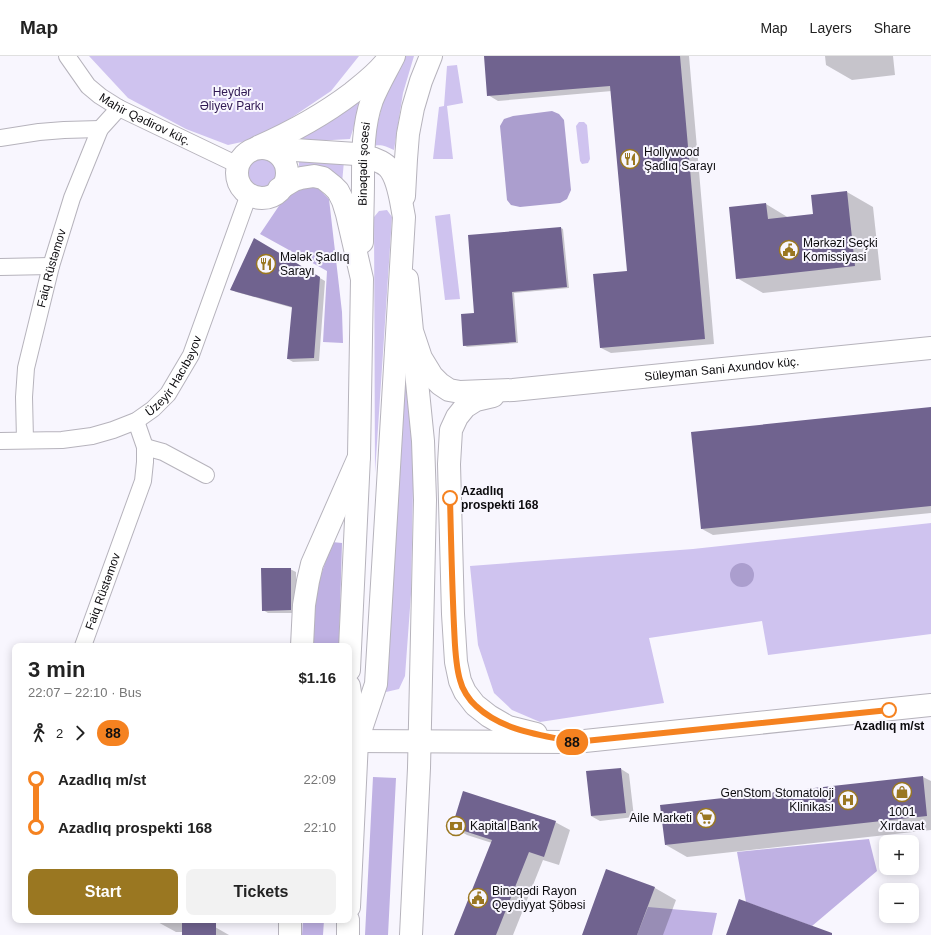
<!DOCTYPE html>
<html lang="en">
<head>
<meta charset="utf-8">
<style>
	:root { --surface:#fff; --page:#f2f2f2; --text:#222; --muted:#767676; --line:#e0e0e0; --accent:#9a7721 }
	body { margin:0; font-family:Helvetica,sans-serif; background:var(--page); color:var(--text); height:100vh; display:flex; flex-direction:column; font-size:15px; white-space:nowrap }
	* { box-sizing:border-box; margin:0 }
	p { font-size:13px; color:var(--muted) }
	.icon { flex:none; width:22px; height:22px; fill:none; stroke:currentColor; stroke-width:2; stroke-linecap:round; stroke-linejoin:round }
	.map { position:relative; flex:1; overflow:hidden }
	.sheet { position:absolute; left:12px; top:587px; width:340px; height:280px; display:flex; flex-direction:column; background:var(--surface); border-radius:8px; box-shadow:0 2px 10px #0003 }
	.sheet>* { flex:none }
	.badge { padding:0 8px; border-radius:13px; font-size:14px; line-height:26px }
	.buttons { position:absolute; left:879px; top:779px; display:grid; gap:8px }
	.buttons a { display:grid; place-items:center; width:40px; height:40px; border-radius:8px; background:var(--surface); box-shadow:0 2px 10px #0003; font-size:20px }
	.map>.badge { position:absolute; translate:-50% -50%; box-shadow:0 0 0 2px #fff }
	.legs { display:flex; align-items:center; gap:6px; height:44px; padding:0 16px; font-size:13px }
	.legs p { margin-inline-start:auto }
	.overview { display:flex; align-items:center; justify-content:space-between; height:68px; padding:0 16px }
	h1 { font-size:22px; font-weight:700; line-height:30px }
	.button { display:flex; gap:8px; margin-top:auto; padding:8px 16px }
	.button a { flex:1; height:46px; border-radius:8px; background:var(--accent); color:#fff; font-size:16px; font-weight:700; line-height:46px; text-align:center }
	.button a+a { background:var(--page); color:var(--text) }
	ul { padding:0 16px; list-style:none }
	li { display:flex; align-items:center; gap:14px; height:48px; font-size:15px }
	li i { display:grid; place-items:center; width:6px; height:100%; margin:0 5px; background:currentColor }
	li i::after { content:''; width:10px; height:10px; margin:-5px; border:3px solid; border-radius:50%; background:var(--surface) }
	li p { margin-inline-start:auto }
	li:first-child i { background:linear-gradient(#0000 50%,currentColor 0) }
	li:last-child i { background:linear-gradient(currentColor 50%,#0000 0) }
	header { display:flex; align-items:center; gap:24px; box-sizing:border-box; height:56px; padding:0 20px; background:var(--surface); border-bottom:1px solid var(--line) }
	header strong { font-size:19px }
	nav { display:flex; gap:22px; margin-inline-start:auto; font-size:14px }
	.map>svg:first-child { display:block }
	.green { fill:#cfc3ef }
	.forest { fill:#bfb1e3 }
	.water { fill:#ab9ece }
	.shadow { fill:#0003 }
	.building { fill:#70638f }
	.lines { fill:none; stroke-linecap:round; stroke-linejoin:round }
	.street-casing { stroke:#b6b3bc; stroke-width:18 }
	.secondary-casing { stroke:#b6b3bc; stroke-width:24 }
	.primary-casing { stroke:#b6b3bc; stroke-width:24 }
	.street { stroke:#fff; stroke-width:16 }
	.secondary { stroke:#fff; stroke-width:22 }
	.primary { stroke:#fff; stroke-width:22 }
	.line-1-casing { stroke:#fff; stroke-width:9 }
	.line-1 { stroke:#f58220; stroke-width:6 }
	.stop-1-dot { fill:#fff; stroke:#f58220; stroke-width:2 }
	.labels { text-anchor:middle; stroke-width:4; stroke-linejoin:round; paint-order:stroke }
	.park-label { font-size:12px; fill:#301953; stroke:#f8f6fe }
	.street-label { font-size:12px; fill:#0c0b0e; stroke:#f8f6fe }
	.poi-label { font-size:12px; fill:#0c0b0e; stroke:#f8f6fe; text-anchor:start }
	.stop-label { font-size:12px; font-weight:bold; fill:#0c0b0e; stroke:#f8f6fe; text-anchor:start }
</style>
</head>
<body>
<header>
<strong>Map</strong>
<nav><a>Map</a><a>Layers</a><a>Share</a></nav>
</header>
<div class="map">
<svg width="931" height="879" viewBox="0 0 931 879">
	<rect width="100%" height="100%" fill="#f8f6fe"/>
	<!-- green -->
	<path class="green" d="M 89,0 L 359,0 L 331,35 L 282,68 L 251,84 L 228,89 L 186,73 L 128,42 Z
		M 404,0 L 414,0 L 403,37 L 394,94 C 385,90 382,88 372,90 L 384,42 Z
		M 457,9 L 463,47 L 447,50 L 453,103 L 433,103 L 439,51 L 444,50 L 447,10 Z
		M 364,38 L 350,83 L 297,86 Z
		M 579,66 L 584,66 L 587,69 L 590,103 L 588,107 L 582,108 L 580,105 L 576,70 Z
		M 299,101 L 344,105 L 342,127 L 299,112 Z
		M246 117a16 16 0 1 1 32 0a16 16 0 1 1-32 0Z
		M 387,154 L 392,161 L 375,417 L 374,161 L 379,155 Z
		M 450,158 L 460,243 L 445,244 L 435,160 Z
		M 404,313 L 414,382 L 411,538 L 405,620 L 399,633 L 386,636 Z
		M 931,467 L 931,578 L 768,599 L 762,565 L 649,582 L 664,647 L 540,666 L 512,654 L 494,637 L 478,589 L 470,510 L 693,493 Z"/>
	<!-- forest -->
	<path class="forest" d="M 316,130 L 329,143 L 342,256 L 343,287 L 323,286 L 327,215 L 260,178 L 289,135 Z
		M 332,486 L 342,487 L 339,590 L 313,590 L 315,537 Z
		M 373,721 L 396,722 L 388,879 L 365,879 Z
		M 869,783 L 877,815 L 812,870 L 746,846 L 737,796 Z
		M 648,851 L 717,857 L 712,879 L 637,879 Z
		M 303,864 L 324,864 L 323,879 L 302,879 Z"/>
	<!-- water -->
	<path class="water" d="M 552,55 L 559,58 L 564,64 L 571,134 L 567,143 L 560,147 L 520,151 L 511,149 L 507,144 L 500,70 L 504,63 L 513,60 Z
		M730 519a12 12 0 1 1 24 0a12 12 0 1 1-24 0Z"/>
	<!-- shadow -->
	<path class="shadow" d="M 485,0 L 689,0 L 714,288 L 611,297 L 601,292 L 628,216 L 612,35 L 498,45 L 488,39 Z
		M 825,0 L 893,0 L 895,19 L 852,24 L 826,9 Z
		M 847,136 L 873,151 L 881,224 L 763,237 L 737,222 L 766,148 L 789,162 L 814,159 Z
		M 561,172 L 563,173 L 569,232 L 514,237 L 518,287 L 467,291 L 464,289 L 475,258 Z
		M 255,184 L 325,225 L 319,305 L 293,306 L 288,303 L 293,252 L 236,236 L 231,233 Z
		M 931,352 L 931,457 L 713,479 L 702,473 Z
		M 290,513 L 296,516 L 296,557 L 268,557 L 263,554 Z
		M 621,713 L 629,718 L 634,761 L 600,765 L 591,760 Z
		M 923,721 L 931,725 L 931,774 L 687,801 L 666,789 Z
		M 555,766 L 570,774 L 559,809 L 543,804 L 513,879 L 455,879 L 492,787 L 467,779 L 453,771 Z
		M 607,814 L 655,832 L 676,844 L 663,879 L 583,879 Z
		M 154,864 L 208,864 L 215,871 L 229,879 L 183,879 L 183,876 L 176,876 Z"/>
	<!-- building -->
	<path class="building" d="M 484,0 L 680,0 L 705,283 L 600,292 L 593,218 L 627,215 L 610,30 L 487,40 Z
		M 847,135 L 855,210 L 736,223 L 729,151 L 766,147 L 768,163 L 813,158 L 811,139 Z
		M 561,171 L 567,231 L 512,236 L 516,286 L 463,290 L 461,258 L 474,257 L 468,179 Z
		M 254,182 L 320,221 L 314,302 L 287,303 L 292,251 L 230,234 Z
		M 931,351 L 931,450 L 701,473 L 691,376 Z
		M 261,512 L 291,512 L 291,554 L 262,555 Z
		M 621,712 L 626,757 L 591,760 L 586,715 Z
		M 923,720 L 927,760 L 665,789 L 660,749 Z
		M 463,735 L 556,765 L 544,801 L 529,796 L 496,879 L 454,879 L 492,784 L 452,771 Z
		M 606,813 L 655,831 L 637,879 L 582,879 Z
		M 739,843 L 832,877 L 832,879 L 726,879 Z
		M 182,864 L 216,864 L 216,879 L 182,879 Z"/>
	<g class="lines">
		<!-- street casing -->
		<g class="street-casing">
			<g id="street">
				<path id="s1" d="M 67,0 L 88,30 L 100,40 L 119,52 L 238,109"/>
				<path d="M 0,82 L 39,76 L 64,74 L 100,73"/>
				<path d="M 0,211 L 51,210"/>
				<path id="s2" d="M 25,384 L 24,341 L 26,312 L 51,210 L 72,142 L 100,73 L 119,52"/>
				<path id="s3" d="M 0,385 L 62,384 L 92,380 L 113,374 L 136,365 L 153,353 L 168,338 L 191,299 L 249,138"/>
				<path d="M 145,391 L 163,396 L 206,419"/>
				<path id="s4" d="M 83,590 L 143,425 L 145,406 L 145,391 L 136,365"/>
			</g>
		</g>
		<!-- secondary casing -->
		<g class="secondary-casing">
			<g id="secondary">
				<path id="s5" d="M 407,223 L 412,275 L 421,302 L 432,320 L 440,328 L 449,334 L 460,336 L 513,334 L 931,292"/>
				<path d="M 493,340 L 476,344 L 465,351 L 457,361 L 451,374 L 449,408 L 453,558 L 456,606 L 460,625 L 465,636 L 475,649 L 489,660 L 508,671 L 536,678"/>
				<path d="M 302,590 L 304,549 L 308,525 L 312,508 L 359,401"/>
				<path d="M 349,685 L 575,686 L 931,649"/>
				<path d="M 290,879 L 290,864"/>
				<path d="M 411,879 L 419,712 L 425,444 L 423,385 L 414,296"/>
			</g>
		</g>
		<!-- primary casing -->
		<g class="primary-casing">
			<g id="primary">
				<path d="M 258,91 C 292,76 323,59 352,37 C 363,28 375,19 384,8"/>
				<path d="M 264,92 L 356,98 C 367,101 380,103 388,111 C 399,122 401,147 404,161 L 376,628 L 357,685"/>
				<circle cx="262" cy="117" r="25"/>
				<path d="M 279,133 L 294,124 L 301,122 L 314,120 L 323,122 L 333,130 L 338,135 L 343,145 L 347,158 L 362,223 L 359,400 L 349,614"/>
				<path d="M 404,140 L 406,103 L 408,78 L 413,52 L 421,25 L 431,0"/>
				<path id="s6" d="M 362,186 C 362,165 363,144 363,124 C 363,97 363,69 372,44 C 378,29 387,14 394,0"/>
				<path d="M 349,630 L 357,685 L 349,851"/>
				<path d="M 348,879 L 348,864"/>
			</g>
		</g>
		<!-- street -->
		<use href="#street" class="street"/>
		<!-- secondary -->
		<use href="#secondary" class="secondary"/>
		<!-- primary -->
		<use href="#primary" class="primary"/>
	</g>
	<g class="lines">
		<!-- line-1 casing -->
		<g class="line-1-casing">
			<path id="line-1" d="M 450,442 C 451,484 452,527 454,570 C 455,588 455,607 460,624 C 462,633 469,644 476,650 C 503,675 540,679 575,686 L 889,654"/>
		</g>
		<!-- line-1 -->
		<use href="#line-1" class="line-1"/>
	</g>
	<!-- icons -->
	<defs>
		<g id="restaurant-ring" transform="scale(1)"><circle r="9.5" fill="#f8f6fe" stroke="#9a7721" stroke-width="1.5"/><path d="M-5-6h1v4h1v-4h1v4h1v-4h1v5L-1.5 .5V6h-2V.5L-5-1ZM5-6V6H3V1.5H1.5Q1.5-4 5-6Z" fill="#9a7721"/></g>
		<g id="civic-ring" transform="scale(1)"><circle r="9.5" fill="#f8f6fe" stroke="#9a7721" stroke-width="1.5"/><path d="M-.6-6.5H3V-4.5H.6V-3L4-1V1h2V6H-6V1h2V-1L-.6-3ZM-1.2 2.5V6h2.4V2.5Z" fill="#9a7721"/></g>
		<g id="shop-ring" transform="scale(1)"><circle r="9.5" fill="#f8f6fe" stroke="#9a7721" stroke-width="1.5"/><path d="M-5-2.5h2.3a2.7 3.5 0 0 1 5.4 0H5L5.5 6h-11ZM-1.5-2.5h3a1.5 2.3 0 0 0-3 0Z" fill="#9a7721"/></g>
		<g id="hospital-ring" transform="scale(1)"><circle r="9.5" fill="#f8f6fe" stroke="#9a7721" stroke-width="1.5"/><path d="M-5-5h3v3.5h4V-5h3V5h-3V1.5h-4V5h-3Z" fill="#9a7721"/></g>
		<g id="supermarket-ring" transform="scale(1)"><circle r="9.5" fill="#f8f6fe" stroke="#9a7721" stroke-width="1.5"/><path d="M-6-5.5h2.5l.6 2H6L4.5 2H-2.5L-4.4-4H-6ZM-1.5 3.2a1.3 1.3 0 1 0 .1 0ZM3 3.2a1.3 1.3 0 1 0 .1 0Z" fill="#9a7721"/></g>
		<g id="bank-ring" transform="scale(1)"><circle r="9.5" fill="#f8f6fe" stroke="#9a7721" stroke-width="1.5"/><path d="M-6-4H6V4H-6ZM0-2.3a2.3 2.3 0 1 0 0 4.6a2.3 2.3 0 1 0 0-4.6Z" fill="#9a7721"/></g>
	</defs>
	<g fill-rule="evenodd">
		<use href="#restaurant-ring" x="630" y="103"/>
		<use href="#civic-ring" x="789" y="194"/>
		<use href="#restaurant-ring" x="266" y="208"/>
		<use href="#shop-ring" x="902" y="736"/>
		<use href="#hospital-ring" x="848" y="744"/>
		<use href="#supermarket-ring" x="706" y="762"/>
		<use href="#bank-ring" x="456" y="770"/>
		<use href="#civic-ring" x="478" y="842"/>
	</g>
	<!-- markers -->
	<g class="stop-1-dot">
		<circle cx="450" cy="442" r="7"/>
		<circle cx="889" cy="654" r="7"/>
	</g>
	<g class="labels">
		<!-- park labels -->
		<g class="park-label">
			<text x="232" y="40">Heydər<tspan x="232" dy="14">Əliyev Parkı</tspan></text>
		</g>
		<!-- street labels -->
		<g class="street-label">
			<text dy="4" stroke="none"><textPath href="#s1" startOffset="103">Mahir Qədirov küç.</textPath></text>
			<text dy="4" stroke="none"><textPath href="#s6" startOffset="78">Binəqədi şosesi</textPath></text>
			<text dy="4" stroke="none"><textPath href="#s2" startOffset="175">Faiq Rüstəmov</textPath></text>
			<text dy="4" stroke="none"><textPath href="#s5" startOffset="398">Süleyman Sani Axundov küç.</textPath></text>
			<text dy="4" stroke="none"><textPath href="#s3" startOffset="199">Üzeyir Hacıbəyov</textPath></text>
			<text dy="4" stroke="none"><textPath href="#s4" startOffset="58">Faiq Rüstəmov</textPath></text>
		</g>
		<!-- poi labels -->
		<g class="poi-label">
			<text x="644" y="100">Hollywood<tspan x="644" dy="14">Şadlıq Sarayı</tspan></text>
			<text x="803" y="191">Mərkəzi Seçki<tspan x="803" dy="14">Komissiyasi</tspan></text>
			<text x="280" y="205">Mələk Şadlıq<tspan x="280" dy="14">Sarayı</tspan></text>
			<text x="834" y="741" text-anchor="end">GenStom Stomatoloji<tspan x="834" dy="14">Klinikası</tspan></text>
			<text x="902" y="760" text-anchor="middle">1001<tspan x="902" dy="14">Xırdavat</tspan></text>
			<text x="692" y="766" text-anchor="end">Aile Marketi</text>
			<text x="470" y="774">Kapital Bank</text>
			<text x="492" y="839">Binəqədi Rayon<tspan x="492" dy="14">Qeydiyyat Şöbəsi</tspan></text>
		</g>
		<!-- stop labels -->
		<g class="stop-label">
			<text x="461" y="439">Azadlıq<tspan x="461" dy="14">prospekti 168</tspan></text>
			<text x="889" y="674" text-anchor="middle">Azadlıq m/st</text>
		</g>
	</g>
</svg>
<div class="buttons">
<a>+</a>
<a>−</a>
</div>
<b class="badge" style="left:572px;top:686px;background:#f58220;color:#111">88</b>
<section class="sheet">
<div class="overview"><div><h1>3 min</h1><p>22:07 – 22:10 · Bus</p></div><b>$1.16</b></div>
<div class="legs"><svg class="icon" aria-label="walk" viewBox="0 0 24 24"><circle cx="13" cy="4" r="2"/><path d="M13 8l-2 6 4 7M11 14l-3 7M7 12l3-4h3l4 4"/></svg>2<svg class="icon" aria-label="forward" viewBox="0 0 24 24"><path d="M9 5l7 7-7 7"/></svg><b class="badge" style="background:#f58220;color:#111">88</b></div>
<ul>
<li><i style="color:#f58220"></i><b>Azadlıq m/st</b><p>22:09</p></li>
<li><i style="color:#f58220"></i><b>Azadlıq prospekti 168</b><p>22:10</p></li>
</ul>
<div class="button"><a>Start</a><a>Tickets</a></div>
</section>
</div>
</body>
</html>
